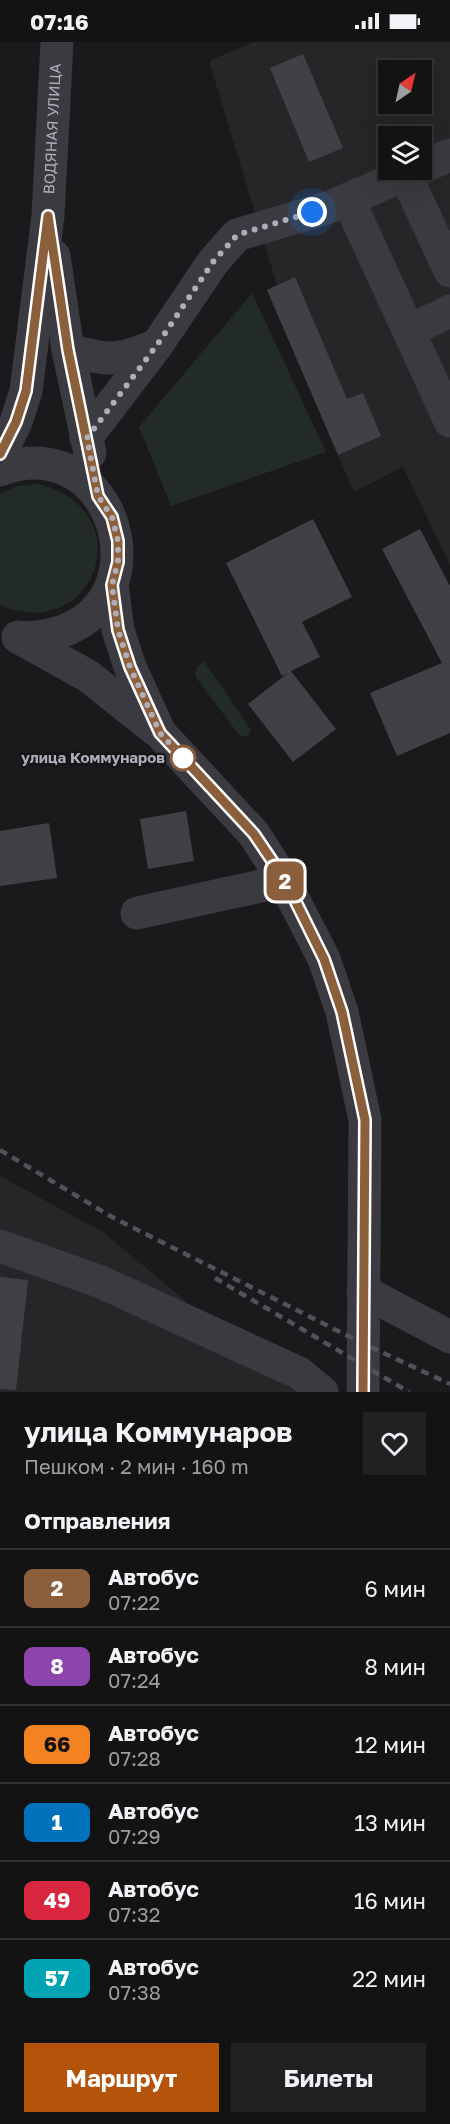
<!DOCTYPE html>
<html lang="ru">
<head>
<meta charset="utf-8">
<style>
	:root { --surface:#141314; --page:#212022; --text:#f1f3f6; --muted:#9d9ea0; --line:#333234; --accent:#b45309 }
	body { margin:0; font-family:"Golos Text",sans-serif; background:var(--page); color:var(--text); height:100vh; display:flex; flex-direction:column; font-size:22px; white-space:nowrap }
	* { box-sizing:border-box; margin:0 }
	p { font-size:20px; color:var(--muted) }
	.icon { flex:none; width:33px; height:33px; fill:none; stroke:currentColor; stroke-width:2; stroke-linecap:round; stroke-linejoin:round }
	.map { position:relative; height:1350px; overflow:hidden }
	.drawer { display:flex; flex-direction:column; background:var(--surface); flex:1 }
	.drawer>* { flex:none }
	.badge { padding:0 12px; border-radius:9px; font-size:21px; line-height:39px }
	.needle { width:39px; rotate:34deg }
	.tools { position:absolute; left:378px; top:18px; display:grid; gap:12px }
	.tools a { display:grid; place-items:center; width:54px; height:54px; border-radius:0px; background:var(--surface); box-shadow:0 6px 24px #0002,0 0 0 2px var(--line); font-size:30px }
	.you { position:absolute; width:30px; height:30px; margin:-15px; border:4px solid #fff; border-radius:50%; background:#1a73e8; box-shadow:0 0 0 9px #1a73e833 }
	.map>.badge { position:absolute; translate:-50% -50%; box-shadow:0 0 0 3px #fff }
	h2 { padding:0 24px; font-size:22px; line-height:54px }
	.round { display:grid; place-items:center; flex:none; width:63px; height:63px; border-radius:0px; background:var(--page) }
	.overview { display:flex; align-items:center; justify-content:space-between; height:102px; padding:0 24px }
	h1 { font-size:28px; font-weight:700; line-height:45px }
	.primary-button { display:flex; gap:12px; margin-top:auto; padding:12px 24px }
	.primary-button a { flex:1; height:69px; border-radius:0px; background:var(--accent); color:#fff; font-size:24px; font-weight:700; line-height:69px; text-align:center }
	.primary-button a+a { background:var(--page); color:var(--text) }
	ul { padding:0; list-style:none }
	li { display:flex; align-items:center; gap:18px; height:78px; padding:0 24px; border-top:2px solid var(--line) }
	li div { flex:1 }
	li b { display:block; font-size:22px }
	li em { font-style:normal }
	li .badge { min-width:66px; font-weight:700; text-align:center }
	.status { display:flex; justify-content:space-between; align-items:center; height:42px; padding:0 30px; background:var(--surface); direction:ltr }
	.status svg { height:16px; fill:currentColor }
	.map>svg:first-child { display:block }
	.built { fill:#262528; fill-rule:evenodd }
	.green { fill:#232b26 }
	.building { fill:#414145 }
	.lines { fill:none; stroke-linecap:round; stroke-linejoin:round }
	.minor { stroke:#3b3a40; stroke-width:33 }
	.rail { stroke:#525259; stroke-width:4.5; stroke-dasharray:8 6; stroke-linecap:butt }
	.line-casing { stroke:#fff; stroke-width:14 }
	.line { stroke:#8b5e3c; stroke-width:9 }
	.walk { stroke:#acaeba; stroke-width:6; stroke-dasharray:0 10.8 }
	.stop-dot { fill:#fff; stroke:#8b5e3c; stroke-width:3 }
	.labels { text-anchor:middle; stroke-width:4.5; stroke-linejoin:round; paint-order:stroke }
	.street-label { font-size:15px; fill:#acaeba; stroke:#151416 }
	.stop-label { font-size:15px; font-weight:bold; fill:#acaeba; stroke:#151416; text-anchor:end }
</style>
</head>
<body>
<div class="status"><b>07:16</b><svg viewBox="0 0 49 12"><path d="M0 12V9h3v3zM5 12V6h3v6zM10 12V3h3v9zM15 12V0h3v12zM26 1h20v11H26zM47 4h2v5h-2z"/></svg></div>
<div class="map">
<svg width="450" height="1350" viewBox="0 0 450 1350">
	<rect width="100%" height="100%" fill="#1a191b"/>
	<!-- built -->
	<path class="built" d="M 253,0 L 450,0 L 450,523 L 403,425 L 354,450 L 267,248 L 277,243 L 209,19 ZM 388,28 L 422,28 L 422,62 L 388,62 ZM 388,94 L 422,94 L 422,128 L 388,128 Z
		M 0,1134 L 103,1190 L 295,1350 L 0,1350 Z"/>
	<!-- green -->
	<path class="green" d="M 252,251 L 326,410 L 171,464 L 139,385 Z
		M 38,442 C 144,468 95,604 0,563 L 0,452 L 17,444 Z
		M 204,619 L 251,688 L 248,695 L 239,693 L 195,634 L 197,625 Z"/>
	<!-- building -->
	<path class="building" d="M 303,12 L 343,106 L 309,120 L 270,26 Z
		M 295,235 L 347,357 L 363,351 L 381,394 L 338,413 L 267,248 Z
		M 313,477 L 352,555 L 302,580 L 320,615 L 291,629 L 336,687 L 293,720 L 248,662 L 288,631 L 282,634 L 226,521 Z
		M 420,487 L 450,544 L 450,691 L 397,714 L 370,651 L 442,621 L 382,507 Z
		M 186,769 L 194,819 L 148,827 L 140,777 Z
		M 49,781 L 57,836 L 0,844 L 0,789 Z
		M 0,1235 L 28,1238 L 16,1348 L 0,1347 Z"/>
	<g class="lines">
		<!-- minor -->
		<g class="minor">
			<path d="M 422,125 L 450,113"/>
			<path d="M 405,132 L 450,229"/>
			<path d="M 348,157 L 450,379"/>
			<path d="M 54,214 L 68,308 L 90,411"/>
			<path d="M 409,289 L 450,269"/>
			<path d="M 68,308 C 109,319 118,320 157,303"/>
			<path d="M 86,396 L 157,303 L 213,220 L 237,193 L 330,165 L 416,128"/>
			<path id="s1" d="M 0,412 L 16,380 L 26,349 L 48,174 L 57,0"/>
			<path d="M 0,428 C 123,380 178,595 19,596"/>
			<path d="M 112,543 L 118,588 L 130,625 L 160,691 L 254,792 L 284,839 L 324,917 L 342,970 L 365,1078 L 363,1350"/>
			<path d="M 18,595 L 88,634 L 156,688"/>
			<path d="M 137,871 L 284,839"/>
			<path d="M 0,1204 L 101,1240 L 299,1331 L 322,1350"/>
			<path d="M 363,1249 L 450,1295"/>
		</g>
		<!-- rail -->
		<path class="rail" d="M 0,1108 L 112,1175 L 362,1301 L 450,1342
			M 215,1236 L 409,1350"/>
	</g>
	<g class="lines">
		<!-- line casing -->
		<g class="line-casing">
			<path id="line" d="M 0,412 L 16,380 L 26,349 L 48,174 L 68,308 L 98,454 L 112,475 L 118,499 L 118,520 L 112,543 L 118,588 L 130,625 L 160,691 L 254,792 L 285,838 L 324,917 L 342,970 L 365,1078 L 363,1350"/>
		</g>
		<!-- line -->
		<use href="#line" class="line"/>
		<!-- walk -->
		<path class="walk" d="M 183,716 L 160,691 L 130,625 L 118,588 L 112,543 L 118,520 L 118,499 L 112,475 L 98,454 L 87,396 L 157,303 L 213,220 L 237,193 L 312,170"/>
	</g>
	<!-- markers -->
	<circle class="stop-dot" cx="183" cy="716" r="12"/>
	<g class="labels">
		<!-- street labels -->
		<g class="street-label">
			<text dy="5" stroke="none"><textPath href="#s1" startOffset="332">ВОДЯНАЯ УЛИЦА</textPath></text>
		</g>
		<!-- stop labels -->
		<g class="stop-label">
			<text x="165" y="721">улица Коммунаров</text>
		</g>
	</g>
</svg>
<div class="tools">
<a><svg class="needle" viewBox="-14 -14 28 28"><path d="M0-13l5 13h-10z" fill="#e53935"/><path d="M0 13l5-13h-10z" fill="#9d9ea0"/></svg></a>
<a><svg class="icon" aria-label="layers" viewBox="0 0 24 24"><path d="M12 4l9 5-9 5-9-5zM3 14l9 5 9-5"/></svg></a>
</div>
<div class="you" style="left:312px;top:170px"></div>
<b class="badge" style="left:285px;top:839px;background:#8b5e3c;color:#fff">2</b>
</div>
<section class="drawer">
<div class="overview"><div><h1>улица Коммунаров</h1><p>Пешком · 2 мин · 160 m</p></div><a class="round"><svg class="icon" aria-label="heart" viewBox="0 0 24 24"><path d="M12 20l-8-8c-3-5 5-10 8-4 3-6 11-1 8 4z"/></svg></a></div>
<h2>Отправления</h2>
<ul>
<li><span class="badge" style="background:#8b5e3c;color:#fff">2</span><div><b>Автобус</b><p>07:22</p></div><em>6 мин</em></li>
<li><span class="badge" style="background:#8e44ad;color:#fff">8</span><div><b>Автобус</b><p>07:24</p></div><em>8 мин</em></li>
<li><span class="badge" style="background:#f58220;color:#111">66</span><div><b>Автобус</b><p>07:28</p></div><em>12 мин</em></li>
<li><span class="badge" style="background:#0072bc;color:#fff">1</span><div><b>Автобус</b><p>07:29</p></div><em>13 мин</em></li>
<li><span class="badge" style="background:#d7263d;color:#fff">49</span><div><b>Автобус</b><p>07:32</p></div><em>16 мин</em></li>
<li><span class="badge" style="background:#00a3b4;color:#fff">57</span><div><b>Автобус</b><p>07:38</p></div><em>22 мин</em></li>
</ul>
<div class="primary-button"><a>Маршрут</a><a>Билеты</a></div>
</section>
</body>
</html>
